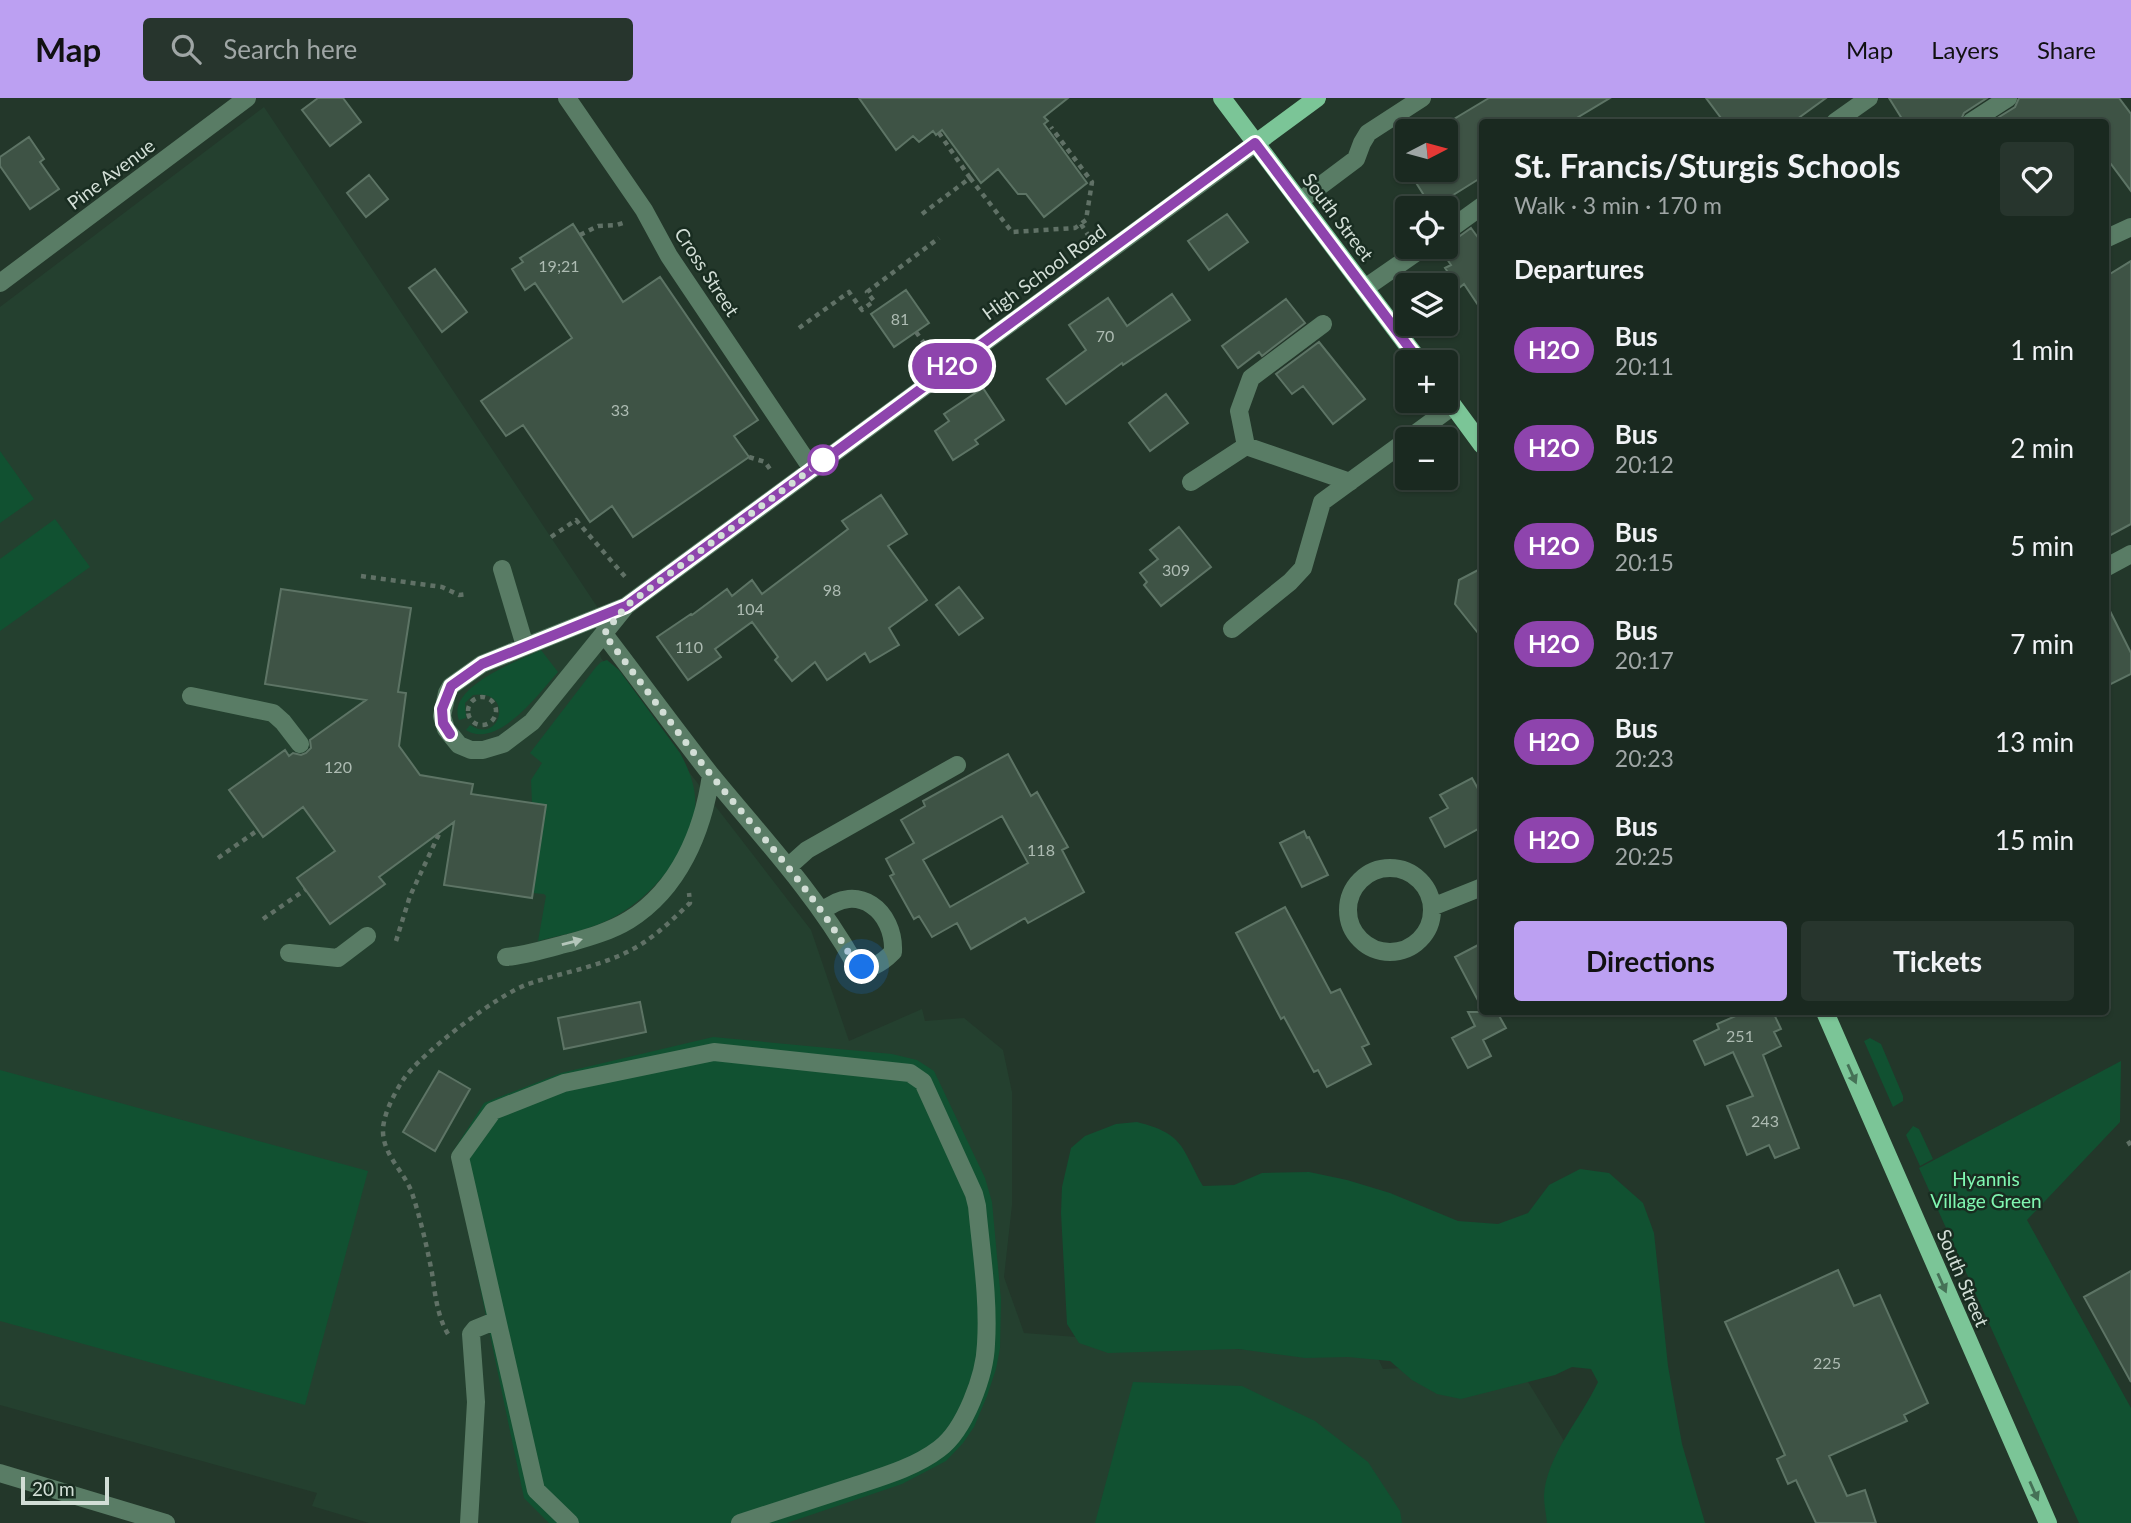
<!DOCTYPE html>
<html lang="en">
<head>
<meta charset="utf-8">
<style>
	:root { --surface:#1a2920; --page:#27352d; --text:#f1f3f6; --muted:#9fa6a5; --line:#38453e; --accent:#bca0f2 }
	body { margin:0; font-family:Lato,sans-serif; background:var(--page); color:var(--text); height:100vh; display:flex; flex-direction:column; font-size:26px; white-space:nowrap }
	* { box-sizing:border-box; margin:0 }
	p { font-size:23px; color:var(--muted) }
	.icon { flex:none; width:38px; height:38px; fill:none; stroke:currentColor; stroke-width:2; stroke-linecap:round; stroke-linejoin:round }
	.map { position:relative; flex:1; overflow:hidden }
	.details { position:absolute; left:1479px; top:21px; width:630px; height:896px; display:flex; flex-direction:column; background:var(--surface); border-radius:7px; box-shadow:0 2px 5px #0004,0 0 0 2px var(--line) }
	.details>* { flex:none }
	.badge { padding:0 14px; border-radius:23px; font-size:24px; line-height:46px }
	.needle { width:46px; rotate:84deg }
	.controls { position:absolute; left:1395px; top:21px; display:grid; gap:14px }
	.controls a { display:grid; place-items:center; width:63px; height:63px; border-radius:7px; background:var(--surface); box-shadow:0 2px 5px #0004,0 0 0 2px var(--line); font-size:35px }
	.scale { position:absolute; left:21px; bottom:18px; width:88px; box-sizing:border-box; padding-left:7px; border:4px solid #d2ded6; border-top:0; font-size:19px; line-height:24px; white-space:nowrap; color:#d2ded6; -webkit-text-stroke:5px #192d21; paint-order:stroke }
	.you { position:absolute; width:35px; height:35px; margin:-18px; border:5px solid #fff; border-radius:50%; background:#1a73e8; box-shadow:0 0 0 10px #1a73e833 }
	.map>.badge { position:absolute; translate:-50% -50%; box-shadow:0 0 0 4px #fff }
	h2 { padding:0 35px; font-size:26px; line-height:63px }
	.round { display:grid; place-items:center; flex:none; width:74px; height:74px; border-radius:7px; background:var(--page) }
	.overview { display:flex; align-items:center; justify-content:space-between; height:119px; padding:0 35px }
	h1 { font-size:33px; font-weight:700; line-height:52px }
	.action { display:flex; gap:14px; margin-top:auto; padding:14px 35px }
	.action a { flex:1; height:80px; border-radius:7px; background:var(--accent); color:#111; font-size:28px; font-weight:700; line-height:80px; text-align:center }
	.action a+a { background:var(--page); color:var(--text) }
	ul { padding:0; list-style:none }
	li { display:flex; align-items:center; gap:21px; height:98px; padding:0 35px }
	li div { flex:1 }
	li b { display:block; font-size:26px }
	li em { font-style:normal }
	li .badge { min-width:77px; font-weight:700; text-align:center }
	header { display:flex; align-items:center; gap:42px; box-sizing:border-box; height:98px; padding:0 35px; background:var(--accent); color:#111 }
	header strong { font-size:33px }
	nav { display:flex; gap:38px; margin-inline-start:auto; font-size:24px }
	.search { width:490px; height:63px; background:var(--page); display:flex; align-items:center; gap:18px; box-sizing:border-box; padding:0 24px; border-radius:7px; color:var(--muted); font-size:26px }
	.map>svg:first-child { display:block }
	.built { fill:#24402f }
	.green { fill:#115131 }
	.building { fill:#3e5345; stroke:#5d7465; stroke-width:2; fill-rule:evenodd }
	.lines { fill:none; stroke-linecap:round; stroke-linejoin:round }
	.path { stroke:#607166; stroke-width:4.5; stroke-dasharray:5 5; stroke-linecap:butt }
	.minor { stroke:#597c65; stroke-width:18 }
	.major { stroke:#7bc597; stroke-width:18 }
	.oneway { fill:#b4c6ba }
	.oneway2 { fill:#457156 }
	.line-casing { stroke:#fff; stroke-width:16 }
	.line { stroke:#8e44ad; stroke-width:10 }
	.walk { stroke:#d2ded6; stroke-width:7; stroke-dasharray:0 12.6 }
	.stop-dot { fill:#fff; stroke:#8e44ad; stroke-width:3.5 }
	.labels { text-anchor:middle; stroke-width:5; stroke-linejoin:round; paint-order:stroke }
	.number-label { font-size:16px; fill:#adbbb2 }
	.street-label { font-size:19px; fill:#d2ded6; stroke:#192d21 }
	.park-label { font-size:19px; fill:#80f7b1; stroke:#192d21 }
</style>
</head>
<body>
<header>
<strong>Map</strong>
<div class="search"><svg class="icon" aria-label="search" viewBox="0 0 24 24"><circle cx="10" cy="10" r="6"/><path d="M15 15l6 6"/></svg>Search here</div>
<nav><a>Map</a><a>Layers</a><a>Share</a></nav>
</header>
<div class="map">
<svg width="2131" height="1425" viewBox="0 0 2131 1425">
	<rect width="100%" height="100%" fill="#23372a"/>
	<!-- built -->
	<path class="built" d="M 264,9 L 606,522 L 596,541 L 601,560 L 811,832 L 849,943 L 922,911 L 925,923 L 964,920 L 1003,952 L 1012,994 L 1012,1107 L 1004,1179 L 1024,1235 L 1262,1253 L 1359,1220 L 1383,1271 L 1516,1264 L 1614,1425 L 369,1425 L 312,1408 L 317,1395 L 0,1307 L 0,209 Z"/>
	<!-- green -->
	<path class="green" d="M 0,353 L 34,401 L 0,425 Z
		M 55,421 L 90,469 L 0,533 L 0,461 Z
		M 541,552 L 558,574 C 539,595 498,652 466,632 L 470,627 C 501,648 515,590 473,597 L 465,605 L 466,620 L 459,622 C 446,589 518,563 541,552 Z
		M 607,562 L 619,572 L 680,655 C 690,673 697,692 695,712 C 689,755 653,797 616,818 C 592,832 565,836 538,843 L 546,798 L 544,796 L 532,795 L 546,708 L 532,705 L 531,682 L 542,665 L 530,655 L 596,569 L 601,564 Z
		M 713,939 L 892,956 L 917,962 L 934,973 L 985,1080 L 992,1104 L 1001,1202 L 1000,1250 L 996,1271 L 987,1298 L 974,1329 L 963,1345 L 946,1363 L 902,1386 L 787,1425 L 549,1425 L 524,1400 L 452,1055 L 484,1005 L 561,975 Z
		M 1870,940 L 1881,946 L 1903,998 L 1903,1003 L 1893,1009 L 1864,943 Z
		M 2121,963 L 2120,1024 L 2027,1122 L 2131,1310 L 2131,1425 L 2079,1425 L 1919,1070 Z
		M 0,972 L 368,1073 L 305,1307 L 0,1223 Z
		M 1137,1024 C 1185,1036 1181,1050 1203,1088 L 1234,1087 L 1262,1075 L 1309,1074 L 1347,1082 L 1390,1095 L 1458,1123 L 1498,1126 L 1528,1115 L 1549,1087 L 1580,1071 L 1609,1075 L 1643,1105 L 1654,1135 L 1668,1268 L 1682,1346 L 1705,1425 L 1547,1425 C 1546,1416 1544,1406 1544,1398 C 1546,1358 1582,1319 1598,1284 L 1591,1271 L 1572,1269 L 1555,1277 L 1461,1301 L 1437,1296 L 1412,1282 L 1390,1263 L 1348,1259 L 1305,1260 L 1238,1251 L 1108,1255 L 1079,1245 L 1067,1226 L 1061,1115 L 1062,1089 L 1071,1050 L 1085,1038 L 1116,1026 Z
		M 1913,1028 L 1919,1031 L 1933,1061 L 1920,1068 L 1906,1037 Z
		M 1133,1284 L 1242,1288 L 1315,1323 L 1368,1364 L 1400,1413 L 1402,1425 L 1095,1425 Z"/>
	<!-- building -->
	<path class="building" d="M 318,0 L 343,0 L 361,24 L 330,48 L 302,12 Z
		M 859,0 L 1068,0 L 1044,19 L 1048,23 L 1044,26 L 1087,85 L 1044,119 L 1026,96 L 1018,96 L 998,71 L 981,85 L 942,32 L 936,37 L 933,33 L 919,44 L 913,38 L 896,52 Z
		M 1489,0 L 1610,0 L 1570,24 L 1482,24 L 1482,79 L 1450,99 L 1458,111 L 1446,120 L 1446,110 L 1432,110 L 1408,72 L 1446,72 L 1446,33 L 1434,33 Z
		M 1706,0 L 1826,0 L 1793,24 L 1724,24 Z
		M 1889,0 L 1987,0 L 1964,15 L 1960,24 L 1904,24 Z
		M 2019,0 L 2119,0 L 2131,16 L 2131,93 L 2105,58 L 2105,24 L 1991,24 L 2015,9 Z
		M 29,39 L 44,61 L 40,64 L 59,91 L 30,111 L 0,68 L 0,59 Z
		M 369,77 L 388,101 L 366,119 L 347,95 Z
		M 1227,116 L 1248,144 L 1209,172 L 1188,143 Z
		M 573,126 L 623,204 L 660,179 L 758,322 L 734,338 L 749,359 L 633,439 L 612,408 L 590,424 L 523,327 L 506,338 L 481,303 L 572,240 L 535,185 L 525,192 L 512,171 L 523,164 L 520,160 Z
		M 1471,130 L 1482,145 L 1482,213 L 1464,186 L 1459,190 L 1445,170 L 1451,167 L 1439,149 L 1456,149 L 1453,143 Z
		M 2131,163 L 2131,426 L 2105,440 L 2105,179 Z
		M 435,171 L 467,214 L 442,234 L 409,190 Z
		M 906,192 L 929,225 L 894,249 L 871,216 Z
		M 1172,196 L 1190,222 L 1123,267 L 1122,265 L 1066,306 L 1047,281 L 1086,252 L 1069,227 L 1108,200 L 1127,228 Z
		M 1286,201 L 1305,225 L 1262,258 L 1259,254 L 1238,270 L 1222,248 Z
		M 1319,244 L 1365,301 L 1333,326 L 1303,288 L 1292,296 L 1276,276 Z
		M 983,290 L 1004,322 L 975,342 L 978,346 L 953,362 L 935,333 L 949,323 L 944,316 Z
		M 1166,296 L 1188,325 L 1150,353 L 1129,325 Z
		M 881,397 L 907,436 L 888,448 L 927,502 L 889,530 L 899,547 L 870,564 L 865,555 L 827,582 L 815,564 L 792,583 L 775,562 L 778,559 L 752,524 L 715,551 L 721,559 L 688,582 L 657,539 L 691,516 L 692,517 L 727,491 L 732,498 L 752,482 L 762,496 L 848,431 L 842,423 Z
		M 1179,429 L 1211,469 L 1161,508 L 1144,487 L 1147,484 L 1140,475 L 1158,461 L 1150,452 Z
		M 1482,470 L 1482,540 L 1455,506 L 1459,482 Z
		M 959,489 L 983,520 L 959,537 L 936,507 Z
		M 281,491 L 411,510 L 398,594 L 406,595 L 399,648 L 420,677 L 473,686 L 471,696 L 546,707 L 532,800 L 444,787 L 454,724 L 379,779 L 385,786 L 330,826 L 297,780 L 335,753 L 303,709 L 263,739 L 229,692 L 285,652 L 289,658 L 293,655 L 301,657 L 306,655 L 311,650 L 310,642 L 366,602 L 265,586 Z
		M 2105,503 L 2131,555 L 2131,576 L 2105,589 Z
		M 1008,656 L 1031,698 L 1037,694 L 1068,749 L 1062,752 L 1084,794 L 1028,825 L 1025,820 L 971,851 L 957,825 L 932,839 L 919,818 L 914,821 L 890,778 L 894,776 L 886,761 L 914,745 L 901,722 L 925,708 L 923,703 ZM 1002,718 L 1028,765 L 950,809 L 923,762 Z
		M 1472,680 L 1482,698 L 1482,729 L 1445,749 L 1430,720 L 1448,710 L 1440,697 Z
		M 1304,733 L 1307,740 L 1309,739 L 1328,777 L 1302,789 L 1280,745 Z
		M 1285,809 L 1331,895 L 1340,891 L 1369,946 L 1362,949 L 1371,966 L 1327,989 L 1318,972 L 1314,974 L 1284,919 L 1281,921 L 1236,835 Z
		M 1482,845 L 1482,910 L 1455,859 Z
		M 640,904 L 646,934 L 564,951 L 558,920 Z
		M 1468,914 L 1497,914 L 1506,930 L 1483,942 L 1491,958 L 1468,970 L 1452,940 L 1475,928 Z
		M 1745,914 L 1773,914 L 1781,931 L 1774,934 L 1781,948 L 1763,957 L 1799,1050 L 1775,1060 L 1769,1047 L 1747,1057 L 1727,1008 L 1753,998 L 1733,954 L 1705,967 L 1694,943 L 1719,931 L 1717,926 Z
		M 439,973 L 470,991 L 435,1053 L 403,1034 Z
		M 1838,1172 L 1854,1208 L 1880,1197 L 1928,1305 L 1904,1317 L 1907,1323 L 1829,1358 L 1847,1398 L 1865,1392 L 1876,1425 L 1816,1425 L 1796,1382 L 1788,1386 L 1777,1361 L 1785,1357 L 1725,1224 Z
		M 2131,1173 L 2131,1284 L 2084,1199 Z"/>
	<g class="lines">
		<!-- path -->
		<path class="path" d="M 970,80 L 1012,134 L 1075,130 L 1086,122 L 1092,84 L 1051,29
			M 922,116 L 970,80 L 939,35
			M 1081,126 L 1090,140
			M 580,137 L 598,128 L 617,127 L 626,124
			M 799,230 L 849,194 L 862,212 L 874,203 L 867,194 L 939,140
			M 916,234 L 932,256
			M 749,359 L 765,364 L 772,374
			M 551,439 L 576,422 L 627,481
			M 361,478 L 442,489 L 459,497 L 467,496
			M468 613a14 14 0 1 1 28 0a14 14 0 1 1-28 0Z
			M 218,760 L 258,732
			M 263,821 L 305,792
			M 396,843 L 410,798 L 440,734
			M 2128,1043 L 2131,1048
			M 448,1236 C 437,1218 435,1195 432,1175 C 427,1149 421,1123 413,1098 C 406,1074 382,1058 383,1031 C 384,1015 394,996 403,982 C 420,956 497,897 528,886 C 563,874 600,869 633,851 C 655,839 672,822 690,805 L 689,795"/>
		<!-- minor -->
		<path class="minor" d="M 567,0 L 644,112 L 669,158 L 812,371
			M 1835,24 L 1869,0
			M 1971,24 L 2008,0
			M 1300,103 L 1356,61 L 1362,45 L 1368,35 L 1422,0
			M 1446,134 L 1482,108
			M 2105,141 L 2131,129
			M 0,185 L 247,0
			M 1365,190 L 1424,149
			M 1323,226 L 1251,280 L 1239,313 L 1246,348 L 1350,384
			M 1408,341 L 1453,308
			M 1191,384 L 1246,348
			M 2105,470 L 2131,456
			M 502,471 L 525,548
			M 626,508 L 482,566 L 451,588 L 447,595 L 442,618 L 446,631 L 459,647 L 471,652 L 483,652 L 503,646 L 532,624 L 626,508 L 1256,45
			M 1232,531 L 1290,484 L 1303,470 L 1322,404 L 1407,342
			M 604,536 C 640,583 675,631 711,677 C 761,738 815,795 854,864 C 869,875 882,865 893,854 C 895,813 857,783 823,813
			M 191,598 L 273,615 L 283,624 L 300,646
			M 788,769 L 807,752 L 957,667
			M1348 812a42 42 0 1 1 84 0a42 42 0 1 1-84 0Z
			M 1432,809 L 1482,789
			M 289,855 L 338,860 L 367,838
			M 506,859 C 528,857 548,850 569,845 C 590,839 611,833 629,822 C 679,791 703,733 711,677
			M 0,1375 L 166,1425
			M 469,1425 L 476,1304 L 471,1236 L 475,1231 L 497,1222
			M 570,1425 L 536,1392 L 460,1059 L 493,1013 L 564,985 L 714,954 L 910,975 L 923,984 L 974,1096 L 977,1108 C 981,1153 989,1200 986,1246 C 985,1277 965,1332 939,1351 C 914,1370 881,1379 851,1389 C 814,1401 777,1413 740,1425"/>
		<!-- major -->
		<path class="major" d="M 1222,0 L 1420,264
			M 1256,45 L 1317,0
			M 1446,298 L 1482,347
			M 1825,914 L 2048,1425"/>
	</g>
	<!-- one-way arrows -->
	<defs><path id="oneway-solid" d="M-6-.8H1V-3.2L6.5 0L1 3.2V.8H-6Z" transform="scale(1.75)"/></defs>
	<use class="oneway" href="#oneway-solid" transform="translate(572 844) rotate(-15)"/>
	<g class="oneway2">
		<use href="#oneway-solid" transform="translate(1852 976) rotate(66)"/>
		<use href="#oneway-solid" transform="translate(1942 1185) rotate(66)"/>
		<use href="#oneway-solid" transform="translate(2034 1393) rotate(66)"/>
	</g>
	<g class="lines">
		<!-- line casing -->
		<g class="line-casing">
			<path id="line" d="M 450,636 L 443,625 L 442,611 L 451,588 L 482,566 L 626,508 L 1255,45 L 1420,264"/>
		</g>
		<!-- line -->
		<use href="#line" class="line"/>
		<!-- walk -->
		<path class="walk" d="M 823,362 L 833,355 L 626,508 L 604,536 C 640,583 675,631 711,677 C 761,738 815,795 854,864 L 862,869"/>
	</g>
	<!-- markers -->
	<circle class="stop-dot" cx="823" cy="362" r="14"/>
	<g class="labels">
		<!-- number labels -->
		<g class="number-label">
			<text x="559" y="174">19;21</text>
			<text x="900" y="227">81</text>
			<text x="1105" y="244">70</text>
			<text x="620" y="318">33</text>
			<text x="1176" y="478">309</text>
			<text x="832" y="498">98</text>
			<text x="750" y="517">104</text>
			<text x="689" y="555">110</text>
			<text x="338" y="675">120</text>
			<text x="1041" y="758">118</text>
			<text x="1740" y="944">251</text>
			<text x="1765" y="1029">243</text>
			<text x="1827" y="1271">225</text>
		</g>
		<!-- street labels -->
		<g class="street-label">
			<text transform="translate(111 76) rotate(-37)" y="7">Pine Avenue</text>
			<text transform="translate(1338 119) rotate(53)" y="7">South Street</text>
			<text transform="translate(707 174) rotate(57)" y="7">Cross Street</text>
			<text transform="translate(1044 174) rotate(-36)" y="7">High School Road</text>
			<text transform="translate(1963 1180) rotate(67)" y="7">South Street</text>
		</g>
		<!-- park labels -->
		<g class="park-label">
			<text x="1986" y="1088">Hyannis<tspan x="1986" dy="22">Village Green</tspan></text>
		</g>
	</g>
</svg>
<div class="controls">
<a><svg class="needle" viewBox="-14 -14 28 28"><path d="M0-13l5 13h-10z" fill="#e53935"/><path d="M0 13l5-13h-10z" fill="#9fa6a5"/></svg></a>
<a><svg class="icon" aria-label="locate" viewBox="0 0 24 24"><circle cx="12" cy="12" r="6"/><path d="M12 2v4M12 18v4M2 12h4M18 12h4"/></svg></a>
<a><svg class="icon" aria-label="layers" viewBox="0 0 24 24"><path d="M12 4l9 5-9 5-9-5zM3 14l9 5 9-5"/></svg></a>
<a>+</a>
<a>−</a>
</div>
<div class="scale">20 m</div>
<div class="you" style="left:862px;top:869px"></div>
<b class="badge" style="left:952px;top:268px;background:#8e44ad;color:#fff">H2O</b>
<section class="details">
<div class="overview"><div><h1>St. Francis/Sturgis Schools</h1><p>Walk · 3 min · 170 m</p></div><a class="round"><svg class="icon" aria-label="heart" viewBox="0 0 24 24"><path d="M12 20l-8-8c-3-5 5-10 8-4 3-6 11-1 8 4z"/></svg></a></div>
<h2>Departures</h2>
<ul>
<li><span class="badge" style="background:#8e44ad;color:#fff">H2O</span><div><b>Bus</b><p>20:11</p></div><em>1 min</em></li>
<li><span class="badge" style="background:#8e44ad;color:#fff">H2O</span><div><b>Bus</b><p>20:12</p></div><em>2 min</em></li>
<li><span class="badge" style="background:#8e44ad;color:#fff">H2O</span><div><b>Bus</b><p>20:15</p></div><em>5 min</em></li>
<li><span class="badge" style="background:#8e44ad;color:#fff">H2O</span><div><b>Bus</b><p>20:17</p></div><em>7 min</em></li>
<li><span class="badge" style="background:#8e44ad;color:#fff">H2O</span><div><b>Bus</b><p>20:23</p></div><em>13 min</em></li>
<li><span class="badge" style="background:#8e44ad;color:#fff">H2O</span><div><b>Bus</b><p>20:25</p></div><em>15 min</em></li>
</ul>
<div class="action"><a>Directions</a><a>Tickets</a></div>
</section>
</div>
</body>
</html>
